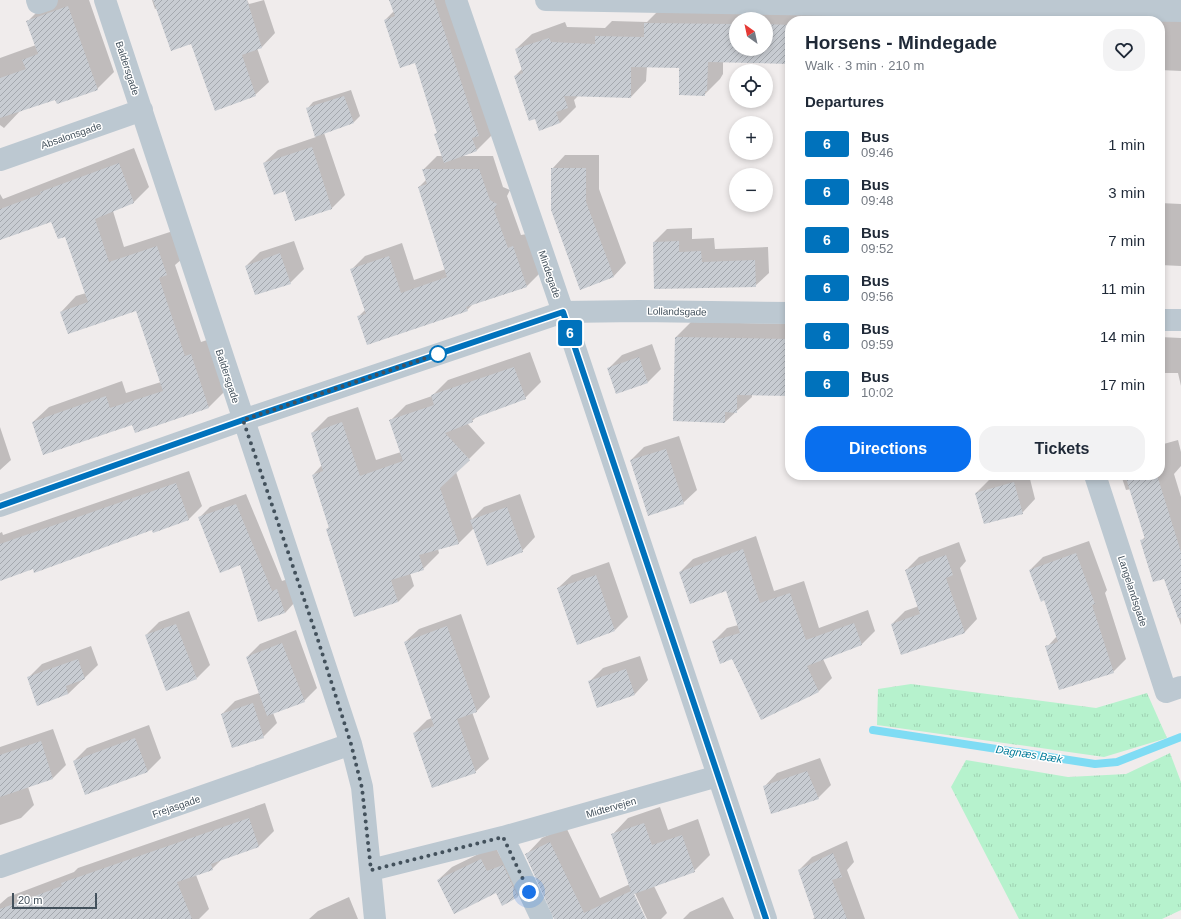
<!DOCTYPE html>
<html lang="en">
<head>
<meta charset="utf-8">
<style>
	:root { --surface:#fff; --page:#f2f2f3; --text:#1f2937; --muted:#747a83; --accent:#096fee }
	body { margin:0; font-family:Arial,sans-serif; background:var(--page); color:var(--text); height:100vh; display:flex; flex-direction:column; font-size:15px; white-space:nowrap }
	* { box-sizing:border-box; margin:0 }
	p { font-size:13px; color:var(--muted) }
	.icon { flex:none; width:22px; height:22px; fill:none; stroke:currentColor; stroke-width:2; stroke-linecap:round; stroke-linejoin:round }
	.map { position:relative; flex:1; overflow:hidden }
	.panel { position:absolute; left:785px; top:16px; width:380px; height:464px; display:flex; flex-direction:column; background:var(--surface); border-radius:16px; box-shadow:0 2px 6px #0003 }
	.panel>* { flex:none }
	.badge { padding:0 8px; border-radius:3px; font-size:14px; line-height:26px }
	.needle { width:26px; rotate:327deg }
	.tools { position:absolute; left:729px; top:12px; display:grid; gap:8px }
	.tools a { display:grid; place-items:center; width:44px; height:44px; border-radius:50%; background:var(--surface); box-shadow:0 2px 6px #0003; font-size:20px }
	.scale { position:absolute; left:12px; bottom:10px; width:85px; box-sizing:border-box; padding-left:4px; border:2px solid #43515c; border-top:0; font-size:11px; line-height:14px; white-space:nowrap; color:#43515c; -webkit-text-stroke:3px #fff; paint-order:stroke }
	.you { position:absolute; width:20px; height:20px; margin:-10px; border:3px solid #fff; border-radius:50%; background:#1a73e8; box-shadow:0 0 0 6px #1a73e833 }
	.map>.badge { position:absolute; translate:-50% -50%; box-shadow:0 0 0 2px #fff }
	h2 { padding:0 20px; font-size:15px; line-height:36px }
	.round { display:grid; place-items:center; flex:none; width:42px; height:42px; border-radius:16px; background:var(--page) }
	.head { display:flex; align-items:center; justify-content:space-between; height:68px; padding:0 20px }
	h1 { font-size:19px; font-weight:700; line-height:30px }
	.button { display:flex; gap:8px; margin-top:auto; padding:8px 20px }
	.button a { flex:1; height:46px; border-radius:16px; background:var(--accent); color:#fff; font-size:16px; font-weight:700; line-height:46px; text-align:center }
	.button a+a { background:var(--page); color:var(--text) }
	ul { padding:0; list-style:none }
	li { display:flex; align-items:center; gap:12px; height:48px; padding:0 20px }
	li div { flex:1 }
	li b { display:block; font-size:15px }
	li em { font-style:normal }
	li .badge { min-width:44px; font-weight:700; text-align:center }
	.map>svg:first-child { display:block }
	.grass { fill:url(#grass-tufts) }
	.shadow { fill:#0003; fill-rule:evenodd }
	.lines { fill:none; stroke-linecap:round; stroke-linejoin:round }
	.stream { stroke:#7fdcf4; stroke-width:8 }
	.building { fill:url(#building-hatch) }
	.minor { stroke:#bcc8d1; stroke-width:22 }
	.line-casing { stroke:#fff; stroke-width:9 }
	.line { stroke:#0072bc; stroke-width:6 }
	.walk { stroke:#43515c; stroke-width:4; stroke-dasharray:0 7.2 }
	.stop-dot { fill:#fff; stroke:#0072bc; stroke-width:2 }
	.labels { text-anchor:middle; stroke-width:3; stroke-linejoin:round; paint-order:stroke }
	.street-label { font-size:10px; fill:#43515c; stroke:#fff }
	.water-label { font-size:11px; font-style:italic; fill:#037c9a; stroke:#fff }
</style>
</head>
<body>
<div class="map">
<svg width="1181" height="919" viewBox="0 0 1181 919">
	<defs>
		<pattern id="grass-tufts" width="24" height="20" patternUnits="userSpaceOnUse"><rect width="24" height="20" fill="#b6f2cd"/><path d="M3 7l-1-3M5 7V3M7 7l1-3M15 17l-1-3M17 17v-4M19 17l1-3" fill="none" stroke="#9ed1b2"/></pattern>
		<pattern id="building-hatch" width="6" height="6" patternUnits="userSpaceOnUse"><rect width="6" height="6" fill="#c8ccd2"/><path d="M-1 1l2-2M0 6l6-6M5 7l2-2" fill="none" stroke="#a4a8ae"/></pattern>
	</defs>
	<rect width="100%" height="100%" fill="#f0ecec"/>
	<!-- grass -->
	<path class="grass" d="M 911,684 L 1096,708 L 1147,693 L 1167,738 L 1104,757 L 877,725 L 878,689 Z
		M 1170,753 L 1181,782 L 1181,910 L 1162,919 L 1019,919 L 951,787 L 966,760 L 1068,777 L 1126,774 Z"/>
	<!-- shadow -->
	<path class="shadow" d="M 57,0 L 89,0 L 114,72 L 97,89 L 56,98 L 21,110 L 4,128 L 0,125 L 0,58 L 36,45 L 28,21 L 44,5 Z
		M 152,0 L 247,0 L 249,4 L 264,0 L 275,33 L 262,47 L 257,48 L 269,82 L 255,95 L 192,43 L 157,8 L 155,9 Z
		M 390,0 L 454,0 L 492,135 L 476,151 L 462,156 L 493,156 L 503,187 L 510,190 L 507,196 L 521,235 L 527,234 L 540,273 L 526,287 L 473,304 L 467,310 L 358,317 L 365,310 L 352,269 L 365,256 L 402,243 L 414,280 L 446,269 L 419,187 L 427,179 L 424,169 L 437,156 L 442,156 L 436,134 L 438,132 L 416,62 L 385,20 L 394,11 Z
		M 661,8 L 872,13 L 872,21 L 790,21 L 790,63 L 723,61 L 723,74 L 720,79 L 704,95 L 680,67 L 647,66 L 646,81 L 631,97 L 579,95 L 574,100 L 576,107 L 560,123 L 535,118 L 515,76 L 522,69 L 516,49 L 532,34 L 565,22 L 567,27 L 605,28 L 612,21 L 647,22 ZM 736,19 L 766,19 L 766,49 L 736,49 Z
		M 940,12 L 943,21 L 913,21 Z
		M 1119,14 L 1181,15 L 1181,71 L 1160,70 L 1160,21 L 1112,21 Z
		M 351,90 L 360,116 L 354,122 L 324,133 L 345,195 L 331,209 L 285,190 L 264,163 L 278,150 L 316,137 L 307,109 L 313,102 Z
		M 134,148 L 149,187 L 134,202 L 113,211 L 124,247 L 173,231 L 182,259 L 175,265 L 201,342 L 207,340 L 224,392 L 209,407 L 133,424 L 33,422 L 49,407 L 122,381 L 126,393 L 161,382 L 137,310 L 61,312 L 76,296 L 86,293 L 66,235 L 52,220 L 0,239 L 0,194 L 3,199 Z
		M 565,155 L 599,155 L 599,189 L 626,263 L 613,277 L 552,169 Z
		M 1160,203 L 1181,204 L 1181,266 L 1160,265 Z
		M 692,228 L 692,239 L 714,238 L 715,249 L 768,247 L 769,273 L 755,286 L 654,242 L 667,229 Z
		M 294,241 L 304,269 L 290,283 L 246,266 L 260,252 Z
		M 691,322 L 790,324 L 790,395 L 752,395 L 752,397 L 725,422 L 676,337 Z
		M 1160,337 L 1181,338 L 1181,386 L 1178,373 L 1160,373 Z
		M 652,344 L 661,369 L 648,382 L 608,369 L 622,355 Z
		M 530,352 L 541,382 L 525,398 L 479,415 L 472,421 L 467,423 L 485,443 L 456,472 L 472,519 L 484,507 L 520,494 L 535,537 L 522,551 L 474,528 L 459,543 L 438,549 L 439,553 L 423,569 L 410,573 L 414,586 L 398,602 L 327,529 L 330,526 L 313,475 L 322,465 L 312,433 L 328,417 L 358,407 L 376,460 L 401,452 L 390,421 L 406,405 L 432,396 L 448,380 Z
		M 0,427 L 11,460 L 0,470 Z
		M 679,436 L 697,490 L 683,503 L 631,460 L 644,447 Z
		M 1178,440 L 1181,452 L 1181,466 L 1174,474 L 1181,497 L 1181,625 L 1164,577 L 1141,541 L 1146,536 L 1131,489 L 1126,490 L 1121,475 L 1160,475 L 1160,445 Z
		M 189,471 L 202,506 L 189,519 L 153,529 L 35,572 L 34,568 L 0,580 L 0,533 L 2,532 L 3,535 Z
		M 1006,475 L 1029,475 L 1035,499 L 1022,513 L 976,493 L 989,480 Z
		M 246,494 L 282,581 L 288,579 L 295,602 L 285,613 L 199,518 L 210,507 Z
		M 756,536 L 774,591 L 804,581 L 819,628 L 868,610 L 875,631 L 862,644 L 823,659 L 832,678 L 819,691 L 733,658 L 713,642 L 727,628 L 738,625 L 727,589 L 680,572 L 693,559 Z
		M 1089,541 L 1107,590 L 1105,593 L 1126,659 L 1113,672 L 1047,647 L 1057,636 L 1045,599 L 1030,570 L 1043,557 Z
		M 959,542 L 966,561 L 960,568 L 977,619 L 964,633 L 892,624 L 905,611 L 919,606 L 906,570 L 919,557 Z
		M 609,562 L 628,617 L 615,630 L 558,588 L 572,575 Z
		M 189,611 L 210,665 L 197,678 L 146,635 L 159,622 Z
		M 461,614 L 490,697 L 477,711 L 472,712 L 489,759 L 475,772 L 414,733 L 427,720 L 432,718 L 405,642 L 419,629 Z
		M 296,630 L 317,688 L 304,701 L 273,713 L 277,723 L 263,737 L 222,714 L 235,701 L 259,693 L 247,657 L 260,644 Z
		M 91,646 L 98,665 L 68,694 L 29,677 L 42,664 Z
		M 640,656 L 648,680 L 635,694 L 598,707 L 589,682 L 603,668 Z
		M 149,725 L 161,758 L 148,771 L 74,761 L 87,748 Z
		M 53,729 L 66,765 L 53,778 L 28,787 L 34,805 L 21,818 L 0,825 L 0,747 Z
		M 820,758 L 831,785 L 818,798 L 764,787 L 777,773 Z
		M 265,803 L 274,831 L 259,846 L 222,859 L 212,869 L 196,875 L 209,909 L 199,919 L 0,919 L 0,904 L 8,897 L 74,872 L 78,868 Z
		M 660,807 L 668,830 L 698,819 L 710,855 L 694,871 L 654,886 L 667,913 L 661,919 L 647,919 L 633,889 L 631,890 L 645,919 L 556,919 L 526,855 L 542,838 L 566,827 L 600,898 L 630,884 L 612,835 L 628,818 Z
		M 847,841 L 854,862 L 847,870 L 865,919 L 813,919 L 815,917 L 799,870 L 812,857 Z
		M 495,846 L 501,858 L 512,853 L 531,883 L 517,897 L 438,880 L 452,867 Z
		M 349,897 L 358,919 L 309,919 L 318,911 Z
		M 723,897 L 734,919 L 683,919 L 690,912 Z"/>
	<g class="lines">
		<!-- stream -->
		<path class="stream" d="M 873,730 L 1095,764 L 1117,762 L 1181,737"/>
	</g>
	<!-- building -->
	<path class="building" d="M 153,0 L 247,0 L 262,48 L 242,55 L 256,96 L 215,111 L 191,44 L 171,51 Z
		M 389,0 L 434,0 L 479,136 L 472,138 L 477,151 L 444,163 L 434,134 L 437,133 L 415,63 L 400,68 L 384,20 L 395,16 Z
		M 68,6 L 98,90 L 57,104 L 55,100 L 0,118 L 0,78 L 26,69 L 22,60 L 38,54 L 26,21 Z
		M 644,23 L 736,24 L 736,49 L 766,49 L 766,24 L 790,25 L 790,64 L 708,62 L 707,91 L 705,91 L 705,96 L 679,95 L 679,68 L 631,67 L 631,98 L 564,96 L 568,108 L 556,112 L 560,123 L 539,131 L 535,119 L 529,121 L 514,76 L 523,73 L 515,49 L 549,38 L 551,42 L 595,44 L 595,36 L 644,37 Z
		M 344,96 L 354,123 L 315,137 L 306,108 Z
		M 312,147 L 332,209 L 295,221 L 285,191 L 274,195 L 263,163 Z
		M 119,163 L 134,203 L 95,219 L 109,262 L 157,246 L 167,275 L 159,278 L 185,356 L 191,354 L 209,408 L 135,433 L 132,425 L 43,455 L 32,422 L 106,396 L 110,408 L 163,391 L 136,311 L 68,334 L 60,312 L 88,302 L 65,237 L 58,239 L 51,222 L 0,240 L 0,209 L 41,194 L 40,192 Z
		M 551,168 L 586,168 L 586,202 L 614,277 L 580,290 L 551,210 Z
		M 422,169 L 479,169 L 490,200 L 497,204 L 494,210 L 508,248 L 513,246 L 527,287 L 466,307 L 468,311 L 367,345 L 357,316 L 366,314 L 350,269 L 389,256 L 401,293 L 447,277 L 418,187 L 427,184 Z
		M 679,241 L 679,252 L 701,251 L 702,262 L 755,260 L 756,287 L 654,289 L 653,242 Z
		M 280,253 L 291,284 L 255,295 L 245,266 Z
		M 675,337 L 790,339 L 790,396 L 737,395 L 737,413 L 725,412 L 725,423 L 673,421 Z
		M 639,357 L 648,383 L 616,394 L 607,368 Z
		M 514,367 L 526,399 L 472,419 L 473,422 L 445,433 L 470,460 L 440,488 L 459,544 L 419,555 L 424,570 L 391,580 L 398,602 L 354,617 L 326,529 L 329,528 L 312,475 L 323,471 L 311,433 L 342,422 L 360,476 L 403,461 L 389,420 L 434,405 L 431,395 Z
		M 666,449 L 684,504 L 648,516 L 630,460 Z
		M 1125,475 L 1157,475 L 1181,552 L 1181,618 L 1178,618 L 1164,579 L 1153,582 L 1140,540 L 1145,539 Z
		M 1014,482 L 1023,514 L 984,524 L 975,493 Z
		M 176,483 L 189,520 L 153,533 L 152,530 L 34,573 L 33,569 L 0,581 L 0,544 Z
		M 236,504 L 272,591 L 277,589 L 285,613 L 258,622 L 240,565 L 220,573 L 198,517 Z
		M 507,507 L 523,552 L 487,566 L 470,520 Z
		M 743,549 L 760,603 L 790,593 L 806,640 L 854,623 L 862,645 L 807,666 L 819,692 L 761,720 L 732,659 L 720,664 L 712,641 L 740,633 L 726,591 L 690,604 L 679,572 Z
		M 1076,553 L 1095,604 L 1092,605 L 1114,673 L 1059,690 L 1045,646 L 1058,642 L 1044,600 L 1041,602 L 1029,570 Z
		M 946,555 L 953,575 L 946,578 L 965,633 L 901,655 L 891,624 L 920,614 L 905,570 Z
		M 596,575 L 615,631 L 577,645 L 557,588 Z
		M 176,624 L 197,679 L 166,691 L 145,635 Z
		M 447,626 L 477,712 L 457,719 L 476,773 L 432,788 L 413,733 L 434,726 L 404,642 Z
		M 282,643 L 305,702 L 267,716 L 246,657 Z
		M 78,659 L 85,679 L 66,686 L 68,694 L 37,706 L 27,677 Z
		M 626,669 L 635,695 L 597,708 L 588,681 Z
		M 253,703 L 264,738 L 232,748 L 221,714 Z
		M 135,738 L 148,772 L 85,795 L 73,761 Z
		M 41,741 L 53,779 L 0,797 L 0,755 Z
		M 807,771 L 819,799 L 771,814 L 763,786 Z
		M 249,818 L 259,847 L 211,864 L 213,870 L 177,882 L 192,919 L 0,919 L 0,909 L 62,886 L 61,883 Z
		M 644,823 L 652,845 L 682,835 L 695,872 L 634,894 L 646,919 L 554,919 L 525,854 L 550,842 L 584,913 L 631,891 L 611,834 Z
		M 833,853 L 842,877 L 832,880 L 847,919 L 815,919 L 798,870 Z
		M 481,859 L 487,871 L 503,865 L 518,897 L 502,906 L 496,893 L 454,914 L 437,880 Z"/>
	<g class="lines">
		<!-- minor -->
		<path class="minor" d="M 37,0 L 38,3 L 47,0
			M 105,0 L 351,744 L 362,787 L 375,919
			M 456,0 L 563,312 L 766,919
			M 546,0 L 1181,11
			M 0,160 L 142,110
			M 1160,320 L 1181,320
			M 1095,475 L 1166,692 L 1181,687
			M 0,506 L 243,420 L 563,312 L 639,311 L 790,313
			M 503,837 L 542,919
			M 0,867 L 351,744
			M 371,870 L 503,837 L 718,776"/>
	</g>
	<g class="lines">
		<!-- line casing -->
		<g class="line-casing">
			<path id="line" d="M 0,506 L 243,420 L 563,312 L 766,919"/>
		</g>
		<!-- line -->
		<use href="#line" class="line"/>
		<!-- walk -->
		<path class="walk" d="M 438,354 L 243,420 L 317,637 L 351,744 L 362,788 L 371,870 L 503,837 L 529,892"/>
	</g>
	<!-- markers -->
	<circle class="stop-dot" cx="438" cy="354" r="8"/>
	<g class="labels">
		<!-- street labels -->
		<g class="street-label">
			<text transform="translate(128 68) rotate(72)" y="4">Baldersgade</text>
			<text transform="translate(71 135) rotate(-19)" y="4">Absalonsgade</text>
			<text transform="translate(550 274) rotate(71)" y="4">Mindegade</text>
			<text transform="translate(677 311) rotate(1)" y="4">Lollandsgade</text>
			<text transform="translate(228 376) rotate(72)" y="4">Baldersgade</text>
			<text transform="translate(1133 591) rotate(72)" y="4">Langelandsgade</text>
			<text transform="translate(176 806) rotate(-19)" y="4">Frejasgade</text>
			<text transform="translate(611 807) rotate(-16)" y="4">Midtervejen</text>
		</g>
		<!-- water labels -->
		<g class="water-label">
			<text transform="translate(1029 754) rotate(9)" y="4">Dagnæs Bæk</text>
		</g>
	</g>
</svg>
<div class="tools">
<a><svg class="needle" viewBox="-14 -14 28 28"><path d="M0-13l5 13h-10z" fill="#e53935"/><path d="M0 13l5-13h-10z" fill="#747a83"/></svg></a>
<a><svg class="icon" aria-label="locate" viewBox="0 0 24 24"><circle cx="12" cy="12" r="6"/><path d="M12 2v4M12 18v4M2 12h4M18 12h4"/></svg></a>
<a>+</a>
<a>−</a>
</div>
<div class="scale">20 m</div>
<div class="you" style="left:529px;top:892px"></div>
<b class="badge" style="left:570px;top:333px;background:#0072bc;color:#fff">6</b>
<section class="panel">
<div class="head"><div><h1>Horsens - Mindegade</h1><p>Walk · 3 min · 210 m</p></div><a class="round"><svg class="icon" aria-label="heart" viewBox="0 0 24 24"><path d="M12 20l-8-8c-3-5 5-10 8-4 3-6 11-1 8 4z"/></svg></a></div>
<h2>Departures</h2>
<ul>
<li><span class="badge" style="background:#0072bc;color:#fff">6</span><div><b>Bus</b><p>09:46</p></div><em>1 min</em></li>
<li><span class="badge" style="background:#0072bc;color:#fff">6</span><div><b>Bus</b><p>09:48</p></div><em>3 min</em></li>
<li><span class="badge" style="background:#0072bc;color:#fff">6</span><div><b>Bus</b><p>09:52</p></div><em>7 min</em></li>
<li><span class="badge" style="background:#0072bc;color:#fff">6</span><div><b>Bus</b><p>09:56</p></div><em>11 min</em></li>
<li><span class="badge" style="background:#0072bc;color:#fff">6</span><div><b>Bus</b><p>09:59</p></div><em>14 min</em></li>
<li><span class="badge" style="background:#0072bc;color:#fff">6</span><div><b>Bus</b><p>10:02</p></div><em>17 min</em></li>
</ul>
<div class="button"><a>Directions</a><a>Tickets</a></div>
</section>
</div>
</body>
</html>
